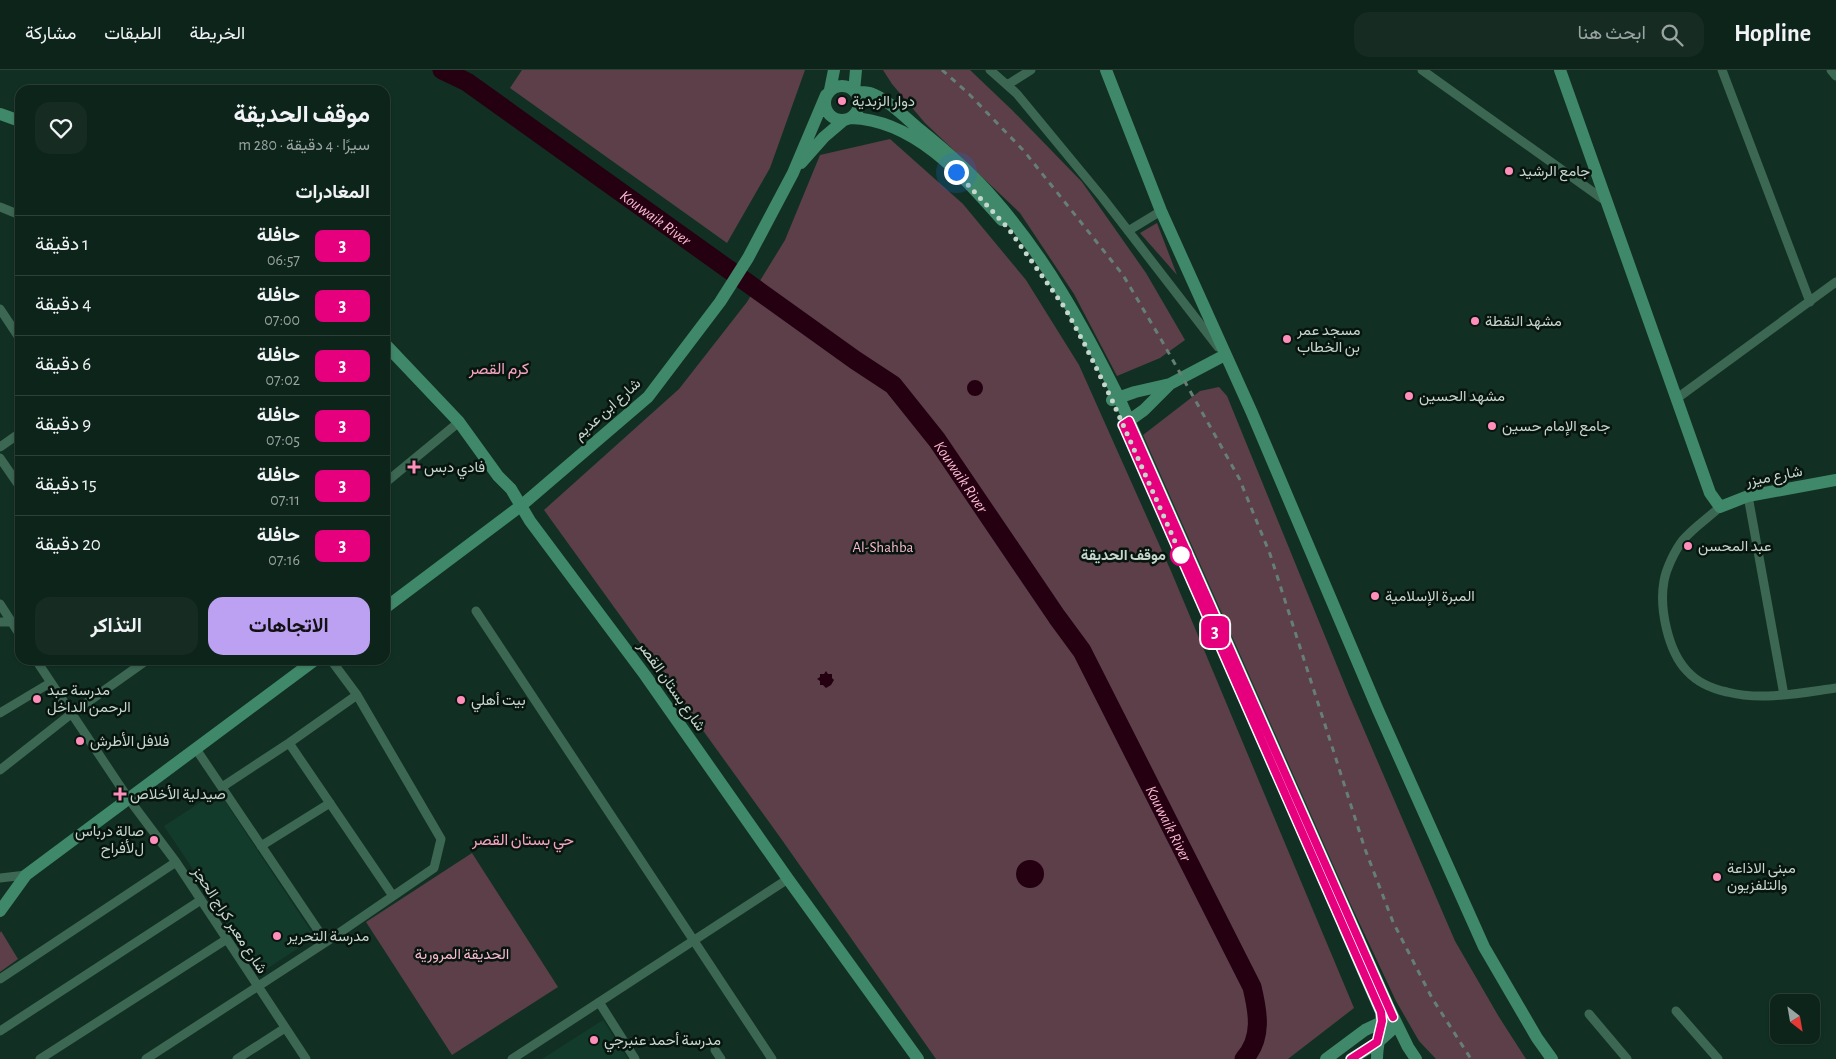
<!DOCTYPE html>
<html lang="ar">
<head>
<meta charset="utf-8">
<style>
	:root { --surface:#0d241a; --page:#162c23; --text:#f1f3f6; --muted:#9aa4a2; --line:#2d4139; --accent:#bca0f2 }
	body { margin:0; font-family:"Alegreya Sans",Vazirmatn,sans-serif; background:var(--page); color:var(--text); direction:rtl; height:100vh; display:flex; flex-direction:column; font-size:19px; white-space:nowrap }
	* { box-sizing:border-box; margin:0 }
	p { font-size:16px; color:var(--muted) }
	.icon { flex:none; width:28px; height:28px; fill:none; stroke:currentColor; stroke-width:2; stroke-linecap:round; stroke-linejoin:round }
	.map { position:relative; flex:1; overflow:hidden; direction:ltr }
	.panel { position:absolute; left:15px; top:15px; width:375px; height:580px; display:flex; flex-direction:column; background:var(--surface); border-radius:15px; box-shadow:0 1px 4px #0004,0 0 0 1px var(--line); direction:rtl }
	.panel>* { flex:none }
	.badge { padding:0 10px; border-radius:8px; font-size:18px; line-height:32px }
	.needle { width:32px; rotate:149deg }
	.fabs { position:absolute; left:1770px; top:924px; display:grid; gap:10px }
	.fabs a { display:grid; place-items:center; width:50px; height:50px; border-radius:10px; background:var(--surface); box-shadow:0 1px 4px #0004,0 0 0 1px var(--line); font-size:25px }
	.you { position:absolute; width:25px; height:25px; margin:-12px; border:4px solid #fff; border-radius:50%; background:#1a73e8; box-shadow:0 0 0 8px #1a73e833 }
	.map>.badge { position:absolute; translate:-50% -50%; box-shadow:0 0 0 2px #fff }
	h2 { padding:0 20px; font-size:19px; line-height:45px }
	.round { display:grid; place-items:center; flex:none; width:52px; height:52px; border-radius:15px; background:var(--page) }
	.head { display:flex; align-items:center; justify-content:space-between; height:85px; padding:0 20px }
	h1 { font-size:24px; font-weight:700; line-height:38px }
	.action { display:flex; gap:10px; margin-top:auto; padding:10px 20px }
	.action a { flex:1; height:58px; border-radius:15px; background:var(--accent); color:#111; font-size:20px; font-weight:700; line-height:58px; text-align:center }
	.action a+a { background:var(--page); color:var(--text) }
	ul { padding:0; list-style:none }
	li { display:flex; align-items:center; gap:15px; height:60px; padding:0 20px; border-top:1px solid var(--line) }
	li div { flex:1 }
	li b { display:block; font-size:19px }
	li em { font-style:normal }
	li .badge { min-width:55px; font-weight:700; text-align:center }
	header { display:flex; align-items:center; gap:30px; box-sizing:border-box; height:70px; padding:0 25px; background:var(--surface); border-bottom:1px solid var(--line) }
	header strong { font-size:24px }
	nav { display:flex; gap:28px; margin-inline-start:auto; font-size:18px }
	.search { width:350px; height:45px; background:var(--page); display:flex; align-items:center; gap:12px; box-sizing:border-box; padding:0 18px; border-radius:15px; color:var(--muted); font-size:19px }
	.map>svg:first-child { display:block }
	.built { fill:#133b2b }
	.green { fill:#5c3f49 }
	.water { fill:#250011 }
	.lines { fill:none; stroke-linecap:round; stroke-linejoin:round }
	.river { stroke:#250011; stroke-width:19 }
	.street { stroke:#3b6753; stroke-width:9 }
	.secondary { stroke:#40886a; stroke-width:12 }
	.rail { stroke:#667f74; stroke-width:3; stroke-dasharray:6 6; stroke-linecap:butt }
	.line-casing { stroke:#fff; stroke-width:11 }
	.line { stroke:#e6007e; stroke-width:8 }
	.walk { stroke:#c5d6cd; stroke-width:5; stroke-dasharray:0 9 }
	.poi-dot { fill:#ff8eba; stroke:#08150f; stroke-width:2 }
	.stop-dot { fill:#fff; stroke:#e6007e; stroke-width:2.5 }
	.labels { text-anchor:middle; stroke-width:5; stroke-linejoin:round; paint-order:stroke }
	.poi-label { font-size:15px; fill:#c5d6cd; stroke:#08150f; text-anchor:start }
	.street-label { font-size:15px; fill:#c5d6cd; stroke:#08150f }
	.park-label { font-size:15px; fill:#fab9d0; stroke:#08150f }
	.stop-label { font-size:15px; font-weight:bold; fill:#c5d6cd; stroke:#08150f; text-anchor:end }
	.water-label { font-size:16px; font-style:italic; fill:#fbbad1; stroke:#08150f }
	.neighbourhood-label { font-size:16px; fill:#f4a4c1; stroke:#08150f }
</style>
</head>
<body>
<header>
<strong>Hopline</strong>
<div class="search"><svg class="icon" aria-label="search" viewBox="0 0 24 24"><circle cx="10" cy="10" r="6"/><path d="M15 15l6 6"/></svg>ابحث هنا</div>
<nav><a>الخريطة</a><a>الطبقات</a><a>مشاركة</a></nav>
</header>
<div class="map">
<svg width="1836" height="989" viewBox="0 0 1836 989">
	<rect width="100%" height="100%" fill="#113023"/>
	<!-- built -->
	<path class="built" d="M 218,721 L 315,867 L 262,902 L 164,756 Z
		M 603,950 L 628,989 L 542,989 Z"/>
	<!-- green -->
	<path class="green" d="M 522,0 L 805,0 L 770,98 L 727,173 L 510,18 Z
		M 883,0 L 970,0 L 1012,40 L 1082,112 L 1146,203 L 1185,270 L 1160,288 L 1117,306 L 1074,224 L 1020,143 L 925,53 L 892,14 Z
		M 890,69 L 963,134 L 1026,210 L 1079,295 L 1171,501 L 1354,938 L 1288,989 L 936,989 L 782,770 L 544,440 L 679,319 L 747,232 L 785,170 L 820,85 Z
		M 1157,153 L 1177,205 L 1140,163 Z
		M 1219,317 L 1227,326 L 1349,625 L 1455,871 L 1499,947 L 1526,989 L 1436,989 L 1419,971 L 1396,931 L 1350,833 L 1143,365 L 1200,321 Z
		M 472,783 L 558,917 L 452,985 L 366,852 Z
		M 1,861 L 18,889 L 0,902 L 0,863 Z"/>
	<!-- water -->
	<path class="water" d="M967 318a8 8 0 1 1 16 0a8 8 0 1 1-16 0Z
		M 826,601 L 828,604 L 832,604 L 832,608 L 834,610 L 831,615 L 826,618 L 823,615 L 820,615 L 820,611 L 817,609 L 820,607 L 820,604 L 824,604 Z
		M1016 804a14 14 0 1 1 28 0a14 14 0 1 1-28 0Z"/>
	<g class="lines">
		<!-- river -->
		<path class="river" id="s1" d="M 442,0 L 467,12 L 855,290 L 893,315 L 937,370 L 1057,547 L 1082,581 L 1252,917 C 1258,942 1263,968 1244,989"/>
		<!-- street -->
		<path class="street" d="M 990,0 L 1017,24 L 1102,127 L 1218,277
			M 1422,0 L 1607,132
			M 1722,0 L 1810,232
			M 1831,0 L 1836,6
			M 1007,15 L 1031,0
			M 0,137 L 20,145
			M 1128,161 L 1161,141
			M 0,239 L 20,269
			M 1676,329 L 1836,212
			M 0,377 L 20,363
			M 0,388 L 20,417
			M 385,413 L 459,352
			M 1748,426 L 1784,625
			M 1720,437 C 1708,448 1693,458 1683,470 C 1675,480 1666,499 1664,511 C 1659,538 1668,581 1687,601 C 1697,612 1713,619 1727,622 C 1762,631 1800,623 1836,618
			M 0,534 L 20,565
			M 476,541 L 772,989
			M 0,552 L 12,552
			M 36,590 L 128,728 L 176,792 L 306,989
			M 0,643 L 50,613
			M 289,673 L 393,826
			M 196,679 L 326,872
			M 0,700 L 71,644 L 147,590
			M 222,717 L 289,673 L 357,625
			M 261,776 L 330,733
			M 0,808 L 26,805
			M 0,909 L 176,792
			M 599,932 L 635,989
			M 1676,941 L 1718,989
			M 1589,944 L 1627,989
			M 0,961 L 201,830
			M 715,980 L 721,989
			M 40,989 L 227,869
			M 146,989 L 326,872 L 434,798 L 441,769 L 357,625 L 331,590
			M 237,989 L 285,958
			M 512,989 L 788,809"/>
		<!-- secondary -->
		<path class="secondary" d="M 1106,0 L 1161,141 L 1252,343 L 1378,640 L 1484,877 L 1537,968 L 1552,989
			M 1560,0 L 1710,423 L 1720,437 L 1748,426 L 1836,410
			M825 33a17 17 0 1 1 34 0a17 17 0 1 1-34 0Z
			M 830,20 L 834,0
			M 854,21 L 856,0
			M 855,22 C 860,22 866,22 870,23 C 886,28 906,48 919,59 C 945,80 972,103 994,129 C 1046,188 1084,257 1119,328 L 1389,938 L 1408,977 L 1416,989
			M 0,44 L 20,51
			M 851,48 C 915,50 963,106 1002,150
			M 801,93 L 824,67 L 844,50
			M 385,274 L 459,352 L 498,406 L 511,419 L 530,451 L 645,605 L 788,809 L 918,989
			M 1112,330 L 1135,322 L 1170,314 L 1225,285
			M 1123,355 L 1144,340 L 1170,314
			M 385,538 L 522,435 L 648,327 L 720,232 L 748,188 L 793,103 L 826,25
			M 0,841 L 26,805 L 315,590
			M 1344,857 L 1381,942 C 1383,957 1377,973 1377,989
			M 1326,989 L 1365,960 L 1386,950
			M 1351,989 L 1377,973 L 1397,955"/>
		<!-- rail -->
		<path class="rail" d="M 942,0 L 969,24 L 1024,81 L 1123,205 L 1162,271 L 1239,408 L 1270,484 L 1365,779 L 1393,852 L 1432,928 L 1471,989"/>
	</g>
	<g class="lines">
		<!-- line casing -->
		<g class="line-casing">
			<path id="line" d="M 1351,989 L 1377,972 L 1382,951 L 1381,942 L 1123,355 L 1129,351 L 1393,947"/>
		</g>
		<!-- line -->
		<use href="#line" class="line"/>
		<!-- walk -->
		<path class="walk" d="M 956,102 L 1008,158 L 1065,238 L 1084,273 L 1112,330 L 1181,485"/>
	</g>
	<!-- markers -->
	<g class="poi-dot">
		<circle cx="842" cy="31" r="5"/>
		<circle cx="1509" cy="101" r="5"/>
		<circle cx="1475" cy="251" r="5"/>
		<circle cx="1287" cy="269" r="5"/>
		<circle cx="1409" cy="326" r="5"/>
		<circle cx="1492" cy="356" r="5"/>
		<path d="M411.5 389.5h5v5h5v5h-5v5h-5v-5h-5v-5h5z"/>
		<circle cx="1688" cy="476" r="5"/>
		<circle cx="1375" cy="526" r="5"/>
		<circle cx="37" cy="629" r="5"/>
		<circle cx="461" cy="630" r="5"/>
		<circle cx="80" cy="671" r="5"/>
		<path d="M117.5 716.5h5v5h5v5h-5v5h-5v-5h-5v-5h5z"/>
		<circle cx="154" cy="770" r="5"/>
		<circle cx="1717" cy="807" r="5"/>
		<circle cx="277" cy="866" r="5"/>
		<circle cx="594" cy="970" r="5"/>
	</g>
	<circle class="stop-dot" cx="1181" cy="485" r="10"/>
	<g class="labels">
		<!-- poi labels -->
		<g class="poi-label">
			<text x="852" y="36">دوار الزبدية</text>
			<text x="1519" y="106">جامع الرشيد</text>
			<text x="1485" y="256">مشهد النقطة</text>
			<text x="1297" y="265">مسجد عمر<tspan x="1297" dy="17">بن الخطاب</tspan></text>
			<text x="1419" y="331">مشهد الحسين</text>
			<text x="1502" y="361">جامع الإمام حسين</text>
			<text x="424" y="402">فادي دبس</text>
			<text x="1698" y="481">عبد المحسن</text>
			<text x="1385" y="531">المبرة الإسلامية</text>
			<text x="47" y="625">مدرسة عبد<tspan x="47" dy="17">الرحمن الداخل</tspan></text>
			<text x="471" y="635">بيت أهلي</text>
			<text x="90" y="676">فلافل اﻷطرش</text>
			<text x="130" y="729">صيدلية اﻷخلاص</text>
			<text x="144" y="766" text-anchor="end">صالة درباس<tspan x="144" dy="17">لﻷفراح</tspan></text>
			<text x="1727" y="803">مبنى الاذاعة<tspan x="1727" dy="17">والتلفزيون</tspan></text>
			<text x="287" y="871">مدرسة التحرير</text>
			<text x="604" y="975">مدرسة أحمد عنبرجي</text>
		</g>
		<!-- street labels -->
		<g class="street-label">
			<text transform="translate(607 339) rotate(-42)" y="5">شارع ابن عديم</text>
			<text transform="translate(1774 406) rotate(-11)" y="5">شارع ميزر</text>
			<text transform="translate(672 616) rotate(55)" y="5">شارع بستان القصر</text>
			<text transform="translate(230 850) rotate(57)" y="5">شارع معبر كراج الحجز</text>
		</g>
		<!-- park labels -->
		<g class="park-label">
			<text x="883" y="482">Al-Shahba</text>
			<text x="462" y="889">الحديقة المرورية</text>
		</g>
		<!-- stop labels -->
		<g class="stop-label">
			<text x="1166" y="490">موقف الحديقة</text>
		</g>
		<!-- water labels -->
		<g class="water-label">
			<text dy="6" stroke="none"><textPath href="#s1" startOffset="260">Kouwaik River</textPath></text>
			<text dy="6" stroke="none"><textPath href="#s1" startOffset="665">Kouwaik River</textPath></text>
			<text dy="6" stroke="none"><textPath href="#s1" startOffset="1070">Kouwaik River</textPath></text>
		</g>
		<!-- neighbourhood labels -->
		<g class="neighbourhood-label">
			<text x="499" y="304">كرم القصر</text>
			<text x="523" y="775">حي بستان القصر</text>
		</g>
	</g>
</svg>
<div class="fabs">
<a><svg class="needle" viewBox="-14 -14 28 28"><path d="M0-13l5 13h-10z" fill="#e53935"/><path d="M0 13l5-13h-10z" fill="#9aa4a2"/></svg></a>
</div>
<div class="you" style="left:956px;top:102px"></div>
<b class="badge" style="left:1215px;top:562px;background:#e6007e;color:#fff">3</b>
<section class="panel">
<div class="head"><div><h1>موقف الحديقة</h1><p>سيرًا · 4 دقيقة · 280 m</p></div><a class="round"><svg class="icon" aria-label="heart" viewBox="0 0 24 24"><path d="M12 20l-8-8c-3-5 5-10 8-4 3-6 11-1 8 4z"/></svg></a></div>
<h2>المغادرات</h2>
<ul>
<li><span class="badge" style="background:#e6007e;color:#fff">3</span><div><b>حافلة</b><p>06:57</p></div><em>1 دقيقة</em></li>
<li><span class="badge" style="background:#e6007e;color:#fff">3</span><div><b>حافلة</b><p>07:00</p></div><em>4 دقيقة</em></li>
<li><span class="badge" style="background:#e6007e;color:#fff">3</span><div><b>حافلة</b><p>07:02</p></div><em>6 دقيقة</em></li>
<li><span class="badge" style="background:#e6007e;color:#fff">3</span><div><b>حافلة</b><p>07:05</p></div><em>9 دقيقة</em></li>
<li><span class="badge" style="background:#e6007e;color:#fff">3</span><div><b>حافلة</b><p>07:11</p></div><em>15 دقيقة</em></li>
<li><span class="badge" style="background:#e6007e;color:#fff">3</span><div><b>حافلة</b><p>07:16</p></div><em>20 دقيقة</em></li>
</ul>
<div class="action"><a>الاتجاهات</a><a>التذاكر</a></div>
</section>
</div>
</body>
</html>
